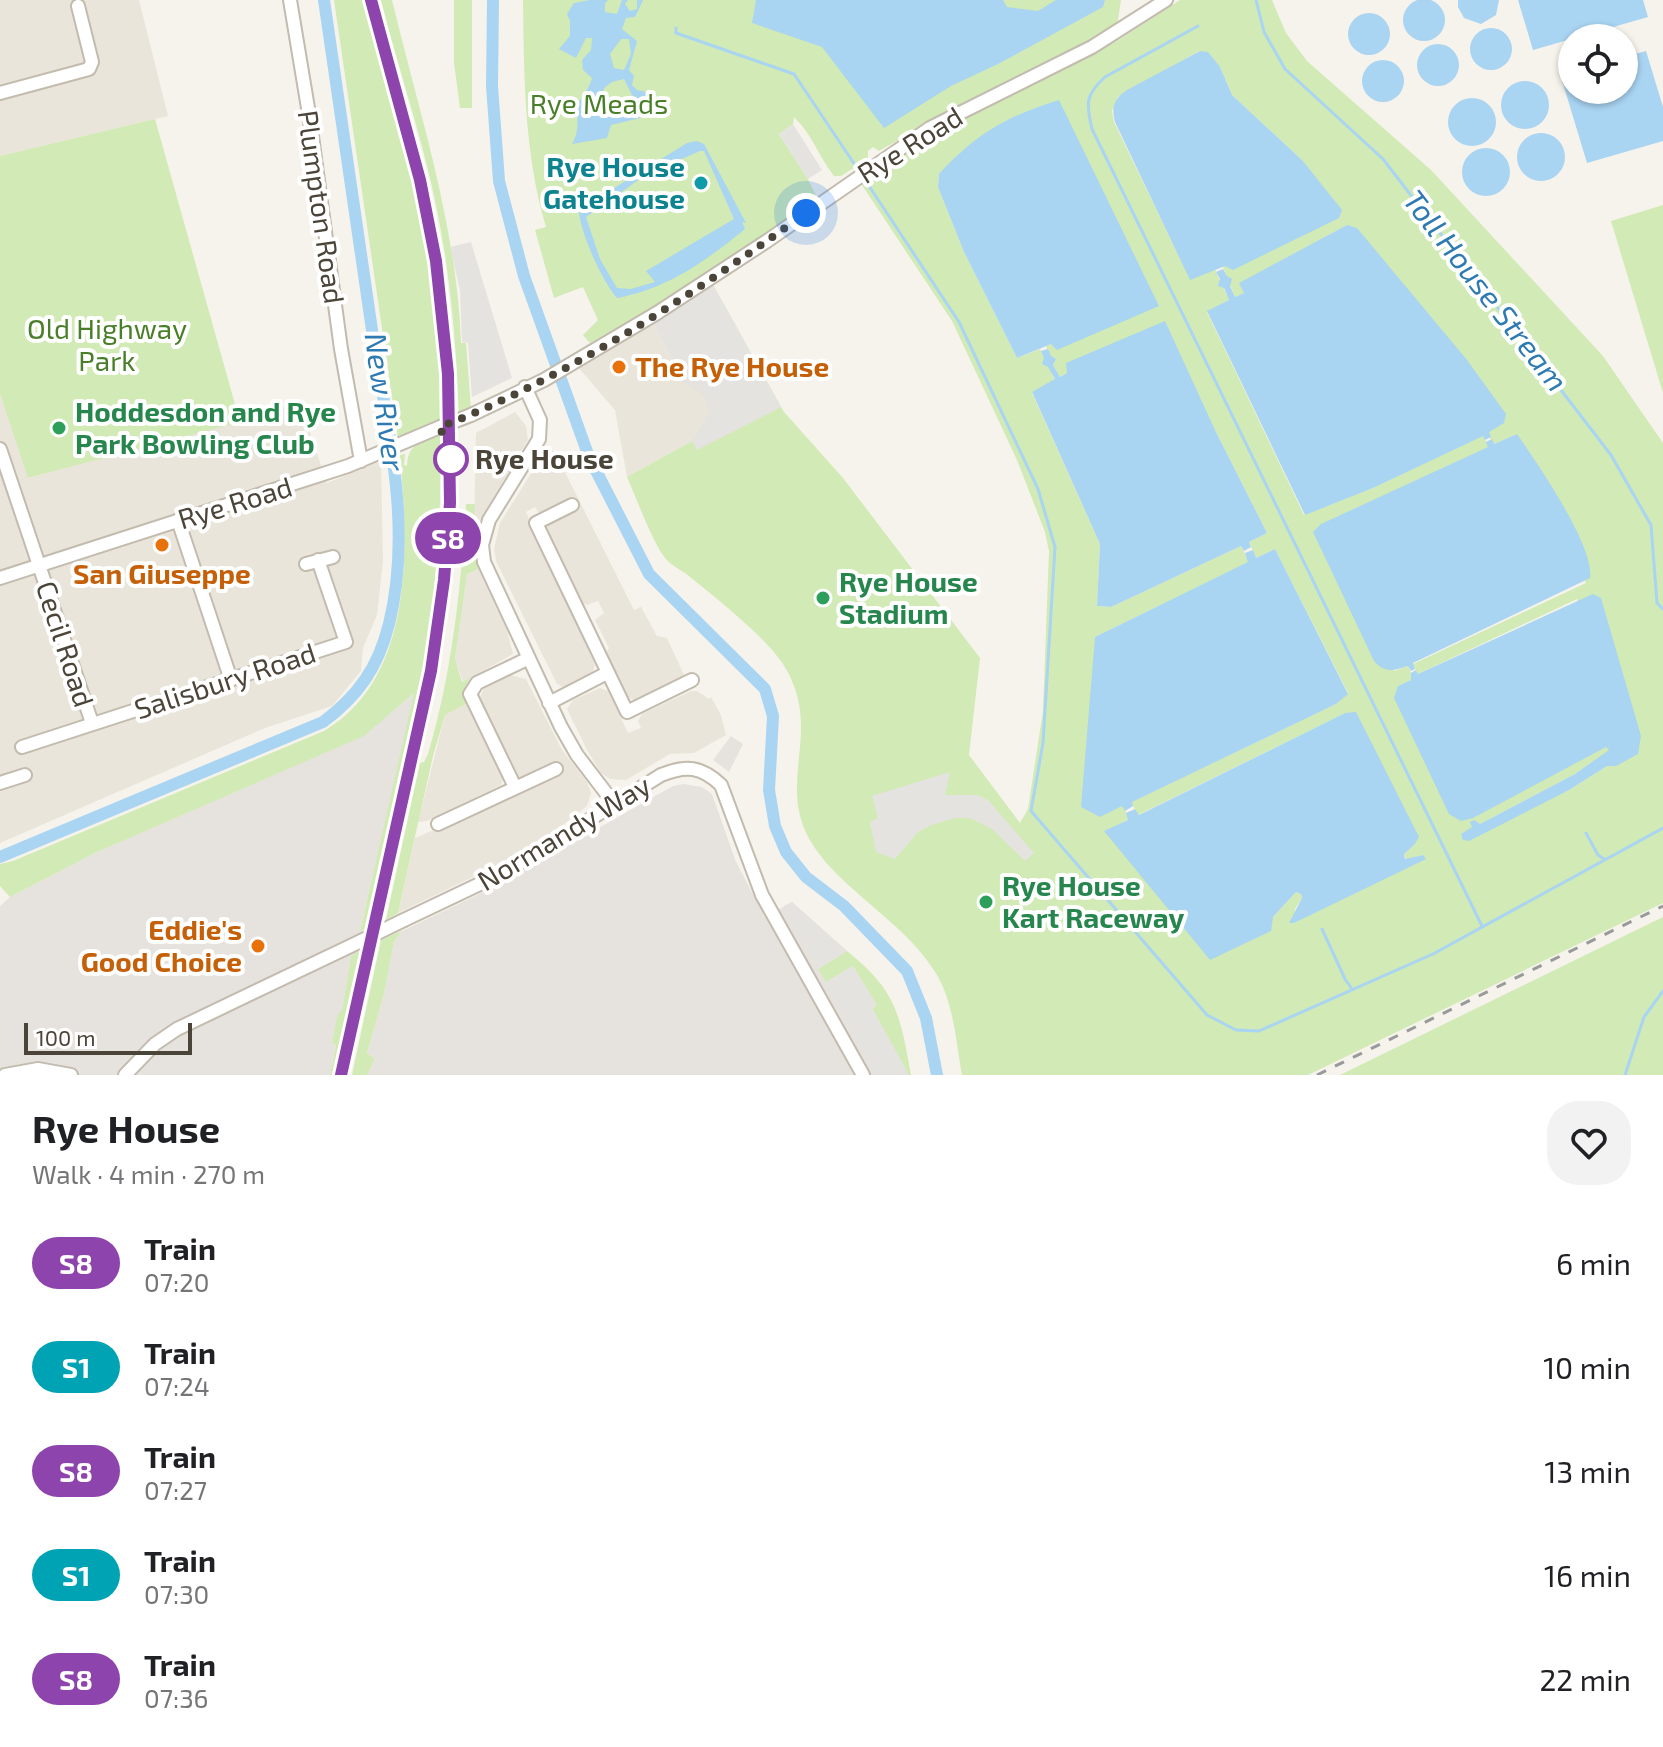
<!DOCTYPE html>
<html lang="en">
<head>
<meta charset="utf-8">
<style>
	:root { --surface:#fff; --page:#f2f2f2; --text:#202124; --muted:#757577 }
	body { margin:0; font-family:"Exo 2",sans-serif; background:var(--page); color:var(--text); height:100vh; display:flex; flex-direction:column; font-size:30px; white-space:nowrap }
	* { box-sizing:border-box; margin:0 }
	p { font-size:26px; color:var(--muted) }
	.icon { flex:none; width:44px; height:44px; fill:none; stroke:currentColor; stroke-width:2; stroke-linecap:round; stroke-linejoin:round }
	.map { position:relative; height:1075px; overflow:hidden }
	.sheet { display:flex; flex-direction:column; background:var(--surface); flex:1 }
	.sheet>* { flex:none }
	.badge { padding:0 16px; border-radius:26px; font-size:28px; line-height:52px }
	.controls { position:absolute; left:1558px; top:24px; display:grid; gap:16px }
	.controls a { display:grid; place-items:center; width:80px; height:80px; border-radius:50%; background:var(--surface); box-shadow:0 2px 6px #0004; font-size:40px }
	.scale { position:absolute; left:24px; bottom:20px; width:168px; box-sizing:border-box; padding-left:8px; border:4px solid #4b4439; border-top:0; font-size:22px; line-height:28px; white-space:nowrap; color:#4b4439; -webkit-text-stroke:6px #fff; paint-order:stroke }
	.you { position:absolute; width:40px; height:40px; margin:-20px; border:6px solid #fff; border-radius:50%; background:#1a73e8; box-shadow:0 0 0 12px #1a73e833 }
	.map>.badge { position:absolute; translate:-50% -50%; box-shadow:0 0 0 4px #fff }
	.round { display:grid; place-items:center; flex:none; width:84px; height:84px; border-radius:32px; background:var(--page) }
	.head { display:flex; align-items:center; justify-content:space-between; height:136px; padding:0 32px }
	h1 { font-size:38px; font-weight:700; line-height:60px }
	ul { padding:0; list-style:none }
	li { display:flex; align-items:center; gap:24px; height:104px; padding:0 32px }
	li div { flex:1 }
	li b { display:block; font-size:30px }
	li em { font-style:normal }
	li .badge { min-width:88px; font-weight:700; text-align:center }
	.map>svg:first-child { display:block }
	.residential { fill:#eae5da }
	.industrial { fill:#e6e2dd }
	.green { fill:#d2eab5; fill-rule:evenodd }
	.parking { fill:#e5e3e0 }
	.water { fill:#a9d4f2; fill-rule:evenodd }
	.lines { fill:none; stroke-linecap:round; stroke-linejoin:round }
	.stream { stroke:#a9d4f2; stroke-width:3 }
	.canal { stroke:#a9d4f2; stroke-width:12 }
	.minor-casing { stroke:#c2bbae; stroke-width:16 }
	.minor { stroke:#fff; stroke-width:12 }
	.rail { stroke:#9a9a9a; stroke-width:3; stroke-dasharray:10 10; stroke-linecap:butt }
	.minor-bridge-casing { stroke:#c2bbae; stroke-width:16; stroke-linecap:butt }
	.minor-bridge { stroke:#fff; stroke-width:12 }
	.line-casing { stroke:#fff; stroke-width:18 }
	.line { stroke:#8e44ad; stroke-width:12 }
	.walk { stroke:#4b4439; stroke-width:8; stroke-dasharray:0 14.4 }
	.culture-dot { fill:#0f9aa8; stroke:#fff; stroke-width:3 }
	.food-dot { fill:#e8710a; stroke:#fff; stroke-width:3 }
	.leisure-dot { fill:#2e9e5b; stroke:#fff; stroke-width:3 }
	.stop-dot { fill:#fff; stroke:#8e44ad; stroke-width:4 }
	.labels { text-anchor:middle; stroke-width:8; stroke-linejoin:round; paint-order:stroke }
	.park-label { font-size:28px; fill:#4a7f2a; stroke:#fff }
	.street-label { font-size:28px; fill:#4b4439; stroke:#fff }
	.culture-label { font-size:28px; font-weight:bold; fill:#0d838f; stroke:#fff; text-anchor:end }
	.food-label { font-size:28px; font-weight:bold; fill:#c56008; stroke:#fff; text-anchor:start }
	.leisure-label { font-size:28px; font-weight:bold; fill:#27864d; stroke:#fff; text-anchor:start }
	.stop-label { font-size:28px; font-weight:bold; fill:#4b4439; stroke:#fff; text-anchor:start }
	.water-label { font-size:30px; font-style:italic; fill:#2e7ab2; stroke:#fff }
</style>
</head>
<body>
<div class="map">
<svg width="1663" height="1075" viewBox="0 0 1663 1075">
	<rect width="100%" height="100%" fill="#f6f3ec"/>
	<!-- residential -->
	<path class="residential" d="M 0,0 L 139,0 L 168,116 L 0,156 Z
		M 651,319 L 683,382 L 702,394 L 710,411 L 692,441 L 627,477 L 615,410 L 577,366 Z
		M 0,394 L 29,478 L 300,403 L 327,483 L 381,461 L 383,561 L 377,615 L 363,648 L 361,671 L 332,706 L 265,728 L 0,843 Z
		M 515,412 L 526,426 L 528,440 L 474,530 L 476,433 Z
		M 547,448 L 555,452 L 634,610 L 641,607 L 657,636 L 667,638 L 685,677 L 636,701 L 628,697 L 606,653 L 609,648 L 595,620 L 604,613 L 598,601 L 587,605 L 583,603 L 547,528 L 549,522 L 545,512 L 538,512 L 535,507 L 526,512 L 595,665 L 592,674 L 565,688 L 557,684 L 496,561 L 494,549 L 500,523 Z
		M 478,569 L 507,631 L 513,654 L 463,682 L 455,659 L 467,574 Z
		M 510,675 L 526,679 L 562,750 L 587,782 L 591,793 L 587,806 L 554,832 L 502,863 L 398,913 L 415,838 L 534,787 L 528,774 L 520,777 L 516,775 L 480,698 L 484,688 Z
		M 600,688 L 608,691 L 628,733 L 641,728 L 638,721 L 642,714 L 691,691 L 697,691 L 709,699 L 711,697 L 721,715 L 726,735 L 694,753 L 670,754 L 626,780 L 610,779 L 601,773 L 587,750 L 567,709 L 573,700 Z
		M 466,704 L 503,779 L 501,785 L 427,821 L 418,822 L 445,715 Z"/>
	<!-- industrial -->
	<path class="industrial" d="M 415,692 L 360,930 L 363,929 L 358,953 L 351,956 L 342,1010 L 337,1017 L 332,1043 L 336,1044 L 330,1075 L 0,1075 L 0,906 L 10,897 L 95,853 L 363,736 Z
		M 731,736 L 743,744 L 729,772 L 713,760 Z
		M 684,784 L 702,787 L 712,794 L 736,862 L 765,917 L 792,902 L 847,951 L 818,968 L 905,1075 L 367,1075 L 375,1059 L 367,1053 L 384,994 L 394,942 L 402,931 L 492,888 L 673,786 Z"/>
	<!-- green -->
	<path class="green" d="M 334,0 L 367,0 L 422,208 L 443,343 L 447,420 L 398,438 Z
		M 381,0 L 392,0 C 419,113 457,226 461,343 L 466,343 L 471,410 L 459,416 C 456,331 448,248 427,166 C 413,110 395,56 381,0 Z
		M 454,0 L 472,0 L 472,108 L 460,108 L 454,63 Z
		M 523,0 L 1121,0 L 1117,26 L 946,113 L 879,151 L 873,147 L 868,151 L 868,159 L 841,176 L 834,176 C 819,157 812,134 794,117 L 793,124 L 779,134 L 808,179 L 818,200 L 640,315 L 590,343 L 583,335 L 598,320 L 583,287 L 554,298 L 535,230 L 546,227 C 524,153 524,77 523,0 Z
		M 1180,0 L 1272,0 L 1286,33 L 1307,61 L 1431,170 L 1603,356 L 1663,443 L 1663,903 L 1308,1075 L 962,1075 C 956,1043 954,1004 937,975 C 906,920 826,883 804,828 C 782,773 822,725 783,664 C 766,637 711,594 685,573 C 679,569 671,565 666,559 C 653,544 636,497 627,477 L 692,441 L 710,411 L 702,394 L 683,382 L 712,283 L 784,412 L 843,478 L 980,658 L 969,755 L 1020,823 L 1028,809 L 1043,711 L 1049,551 L 1045,532 L 1017,460 L 952,321 L 860,182 C 869,176 878,181 886,176 L 890,163 L 969,114 L 1117,41 ZM 1199,51 L 1220,67 L 1232,95 L 1302,160 L 1223,267 L 1235,297 L 1244,293 L 1240,283 L 1347,225 L 1494,444 L 1517,434 L 1586,583 L 1413,664 L 1418,674 L 1577,599 L 1616,766 L 1607,766 L 1569,790 L 1461,834 L 1575,774 L 1610,750 L 1606,746 L 1398,686 L 1411,680 L 1413,677 L 1408,666 L 1394,671 L 1322,524 L 1489,447 L 1483,435 L 1373,488 L 1304,515 L 1207,312 L 1229,300 L 1216,272 L 1215,268 L 1190,279 L 1114,122 L 1112,111 L 1118,97 ZM 939,174 L 1051,344 L 1046,346 L 1050,356 L 1056,359 L 1053,365 L 1060,377 L 1067,373 L 1215,430 L 1267,533 L 1249,542 L 1256,558 L 1275,549 L 1348,693 L 1336,704 L 1131,802 L 1138,815 L 1345,713 L 1414,845 L 1404,854 L 1406,859 L 1423,855 L 1294,923 L 1295,909 L 1302,898 L 1301,894 L 1296,892 L 1273,917 L 1105,832 L 1129,819 L 1123,806 L 1095,637 L 1249,562 L 1241,546 L 1111,607 L 1097,606 L 1100,544 L 1032,393 L 1055,380 L 1040,349 L 1017,358 L 964,252 L 938,187 Z
		M 155,119 L 240,422 L 28,478 L 0,394 L 0,156 Z
		M 1663,205 L 1663,393 L 1611,221 Z
		M 440,434 C 442,457 440,479 440,501 C 438,588 424,672 405,756 L 409,758 L 370,927 L 360,931 L 414,693 L 364,736 L 95,853 L 10,897 L 0,886 L 0,864 L 13,861 L 324,731 C 415,677 408,548 400,455 L 405,454 L 404,465 L 407,466 C 408,443 421,442 440,434 Z
		M 466,504 L 475,504 L 473,550 L 478,569 L 467,574 L 455,659 L 462,682 L 470,678 L 463,691 L 466,704 L 445,715 L 433,756 L 398,913 L 386,920 L 420,763 L 424,762 L 428,754 C 452,673 461,588 466,504 Z
		M 1663,917 L 1663,1075 L 1340,1075 Z
		M 402,931 L 394,942 L 384,994 L 367,1053 L 375,1059 L 367,1075 L 352,1075 L 381,940 Z
		M 365,949 L 337,1075 L 330,1075 L 336,1045 L 332,1043 L 337,1016 L 342,1010 L 351,956 Z
		M 847,951 C 897,991 900,1015 911,1075 L 905,1075 L 907,1073 L 872,1008 L 876,1006 L 853,966 L 826,982 L 818,969 Z"/>
	<!-- parking -->
	<path class="parking" d="M 793,124 L 822,170 L 808,179 L 779,134 Z
		M 471,242 L 512,378 L 472,397 L 468,343 L 462,342 L 460,290 L 450,247 Z
		M 712,283 L 781,407 L 697,450 L 692,441 L 710,411 L 702,394 L 683,382 L 651,319 Z
		M 950,772 L 945,795 L 977,795 L 988,800 L 1034,853 L 1025,861 L 992,829 L 970,818 L 956,818 L 931,825 L 918,832 L 895,859 L 876,852 L 870,822 L 878,818 L 872,796 Z
		M 792,902 L 847,951 L 818,969 L 784,906 Z
		M 853,966 L 877,1005 L 872,1008 L 908,1073 L 905,1075 L 875,1075 L 826,982 Z"/>
	<!-- water -->
	<path class="water" d="M1403 20a21 21 0 1 1 42 0a21 21 0 1 1-42 0Z
		M 590,0 L 608,0 L 605,3 L 605,12 L 617,14 L 622,0 L 628,0 L 625,4 L 630,11 L 637,9 L 637,0 L 643,0 L 635,17 L 626,18 L 622,29 L 637,41 L 629,70 L 634,76 L 632,85 L 637,90 L 646,92 L 648,111 L 640,118 L 611,125 L 607,138 L 572,144 C 582,126 574,118 579,103 C 582,95 589,90 592,78 L 583,70 L 582,60 L 591,50 L 592,38 L 586,38 L 576,58 L 559,49 L 570,36 L 570,21 L 567,14 L 574,3 ZM 621,39 L 629,39 L 631,54 L 624,70 L 614,68 L 610,54 ZM 624,79 L 633,97 L 628,104 L 622,102 L 608,113 L 602,113 L 600,108 L 604,88 L 612,82 Z
		M 756,0 L 1003,0 L 1007,7 L 1038,11 L 1056,0 L 1105,0 L 1103,7 L 998,64 L 951,86 L 884,128 L 822,47 L 752,23 Z
		M 1499,0 L 1496,15 L 1481,24 L 1464,18 L 1458,7 L 1458,0 Z
		M 1518,0 L 1643,0 L 1648,17 L 1533,50 Z
		M1348 34a21 21 0 1 1 42 0a21 21 0 1 1-42 0Z
		M1470 49a21 21 0 1 1 42 0a21 21 0 1 1-42 0Z
		M1417 65a21 21 0 1 1 42 0a21 21 0 1 1-42 0Z
		M 1200,51 L 1208,52 L 1220,67 L 1232,95 L 1302,160 L 1342,210 L 1339,218 L 1233,270 L 1225,266 L 1190,280 L 1115,122 C 1111,107 1114,99 1127,90 Z
		M 1646,51 L 1663,107 L 1663,141 L 1587,163 L 1561,77 L 1572,73 L 1572,90 L 1624,90 L 1624,57 Z
		M1362 81a21 21 0 1 1 42 0a21 21 0 1 1-42 0Z
		M1501 105a24 24 0 1 1 48 0a24 24 0 1 1-48 0Z
		M1448 122a24 24 0 1 1 48 0a24 24 0 1 1-48 0Z
		M 1059,100 L 1159,306 L 1057,350 L 1051,344 L 1017,358 L 964,252 L 938,187 L 939,174 C 976,134 1007,116 1059,100 Z
		M1517 157a24 24 0 1 1 48 0a24 24 0 1 1-48 0Z
		M 697,141 L 704,144 L 746,223 L 742,222 L 745,229 C 706,261 667,289 617,298 C 602,281 581,234 579,212 L 585,206 L 687,143 ZM 700,151 L 704,151 L 734,219 L 646,271 L 655,282 L 631,289 L 617,288 L 600,259 L 586,217 L 647,174 Z
		M1462 172a24 24 0 1 1 48 0a24 24 0 1 1-48 0Z
		M 1347,225 L 1357,228 L 1467,360 L 1506,414 L 1504,423 L 1489,432 L 1491,437 L 1485,440 L 1483,436 L 1373,488 L 1305,515 L 1207,311 L 1229,300 L 1224,288 L 1218,286 L 1220,279 L 1216,272 L 1223,269 L 1227,276 L 1232,279 L 1230,286 L 1235,297 L 1244,293 L 1239,283 Z
		M 1165,321 L 1215,430 L 1267,533 L 1249,542 L 1251,547 L 1244,551 L 1241,546 L 1111,607 L 1097,606 L 1100,544 L 1032,392 L 1055,379 L 1048,367 L 1042,364 L 1044,358 L 1041,351 L 1048,349 L 1051,356 L 1056,359 L 1053,365 L 1060,377 L 1067,373 L 1066,363 Z
		M 1517,434 C 1536,462 1595,546 1590,578 L 1413,663 L 1415,669 L 1411,671 L 1408,666 C 1393,671 1385,673 1374,661 L 1313,532 L 1321,524 L 1488,447 L 1486,442 L 1492,439 L 1494,444 Z
		M 1275,549 L 1348,694 L 1336,704 L 1132,802 L 1133,806 L 1125,811 L 1122,806 L 1100,817 L 1081,807 L 1095,637 L 1248,562 L 1245,553 L 1253,550 L 1256,558 Z
		M 1593,594 L 1601,598 L 1641,736 L 1638,754 L 1616,766 L 1607,766 L 1569,790 L 1469,841 L 1463,840 L 1461,834 L 1472,827 L 1470,822 L 1474,820 L 1480,824 L 1575,774 L 1609,750 L 1606,747 L 1473,818 L 1461,821 L 1449,814 L 1394,698 L 1398,686 L 1411,680 L 1411,673 L 1416,670 L 1418,674 Z
		M 1356,712 L 1419,837 L 1414,845 L 1404,854 L 1405,859 L 1423,855 L 1426,859 L 1294,923 L 1289,923 L 1302,898 L 1301,894 L 1296,892 L 1273,917 L 1271,931 L 1210,960 L 1104,831 L 1128,820 L 1126,813 L 1135,809 L 1139,815 L 1345,713 Z"/>
	<g class="lines">
		<!-- stream -->
		<path class="stream" d="M 1256,0 L 1264,32 L 1285,69 L 1383,159 L 1611,455 L 1651,525 L 1657,603 L 1663,609
			M 1198,26 L 1105,77 C 1085,95 1086,104 1092,129 L 1482,926
			M 676,28 L 676,33 L 794,74 L 857,168
			M 865,180 L 959,322 L 1038,489 L 1055,547 L 1043,743 L 1031,811 L 1207,1015 L 1236,1030 L 1259,1031 L 1433,954 L 1663,828
			M 1586,833 L 1598,855 L 1604,859
			M 1322,929 L 1345,979 L 1352,989
			M 1625,1075 L 1644,1017 L 1663,991"/>
		<!-- canal -->
		<path class="canal" d="M 493,0 L 492,86 L 499,181 L 524,276 L 589,457 L 649,574 L 765,689 L 773,716 L 769,790 L 775,826 L 786,852 L 806,877 L 844,906 L 907,971 L 926,1018 L 937,1075
			M 0,857 L 323,722 C 358,696 378,668 389,624 C 413,527 387,427 372,330 C 355,220 339,110 324,0"/>
		<!-- minor casing -->
		<g class="minor-casing">
			<path id="minor" d="M 290,0 L 309,114 L 341,349 L 361,461
				M 0,93 L 89,69 L 92,62 L 78,6
				M 525,387 L 540,420 L 539,439 L 489,520 L 482,545 L 484,562 L 561,727 L 577,755 L 616,806
				M 471,415 L 544,380 L 657,313 L 767,241 L 930,128 L 1092,47 L 1166,0
				M 0,449 L 92,723
				M 572,505 L 536,523 L 627,712 L 692,680
				M 178,520 L 231,680
				M 306,564 L 333,557
				M 0,578 L 348,466 L 440,427
				M 549,703 L 607,673
				M 22,747 L 346,642 L 318,560
				M 0,783 L 25,775
				M 515,787 L 470,694 L 477,683 L 527,659
				M 438,824 L 556,769
				M 404,920 L 507,871 L 661,775 C 686,765 701,766 721,785 L 762,895 L 863,1075
				M 5,1075 L 38,1069 L 71,1075
				M 125,1075 L 155,1044 L 177,1029 L 361,941"/>
		</g>
		<!-- minor -->
		<use href="#minor" class="minor"/>
		<!-- rail -->
		<path class="rail" d="M 341,1075 L 431,671 L 444,580 L 450,484 L 448,374 L 436,261 L 420,180 L 371,0
			M 1317,1075 L 1663,906"/>
		<!-- minor-bridge casing -->
		<g class="minor-bridge-casing">
			<path id="minor-bridge" d="M 440,427 L 471,415
				M 361,941 L 404,920"/>
		</g>
		<!-- minor-bridge -->
		<use href="#minor-bridge" class="minor-bridge"/>
	</g>
	<g class="lines">
		<!-- line casing -->
		<g class="line-casing">
			<path id="line" d="M 341,1075 L 431,671 L 444,580 L 450,503 L 448,374 L 436,261 L 420,180 L 371,0"/>
		</g>
		<!-- line -->
		<use href="#line" class="line"/>
		<!-- walk -->
		<path class="walk" d="M 451,459 L 440,427 C 569,377 693,294 806,213"/>
	</g>
	<!-- markers -->
	<circle class="culture-dot" cx="701" cy="183" r="8"/>
	<g class="food-dot">
		<circle cx="619" cy="367" r="8"/>
		<circle cx="162" cy="545" r="8"/>
		<circle cx="258" cy="946" r="8"/>
	</g>
	<g class="leisure-dot">
		<circle cx="59" cy="428" r="8"/>
		<circle cx="823" cy="598" r="8"/>
		<circle cx="986" cy="902" r="8"/>
	</g>
	<circle class="stop-dot" cx="451" cy="459" r="16"/>
	<g class="labels">
		<!-- park labels -->
		<g class="park-label">
			<text x="599" y="114">Rye Meads</text>
			<text x="107" y="339">Old Highway<tspan x="107" dy="32">Park</tspan></text>
		</g>
		<!-- street labels -->
		<g class="street-label">
			<text transform="translate(910 145) rotate(-32)" y="10">Rye Road</text>
			<text transform="translate(321 207) rotate(82)" y="10">Plumpton Road</text>
			<text transform="translate(235 503) rotate(-17)" y="10">Rye Road</text>
			<text transform="translate(65 644) rotate(72)" y="10">Cecil Road</text>
			<text transform="translate(225 681) rotate(-18)" y="10">Salisbury Road</text>
			<text transform="translate(564 833) rotate(-31)" y="10">Normandy Way</text>
		</g>
		<!-- culture labels -->
		<g class="culture-label">
			<text x="685" y="177">Rye House<tspan x="685" dy="32">Gatehouse</tspan></text>
		</g>
		<!-- food labels -->
		<g class="food-label">
			<text x="635" y="377">The Rye House</text>
			<text x="162" y="584" text-anchor="middle">San Giuseppe</text>
			<text x="242" y="940" text-anchor="end">Eddie's<tspan x="242" dy="32">Good Choice</tspan></text>
		</g>
		<!-- leisure labels -->
		<g class="leisure-label">
			<text x="75" y="422">Hoddesdon and Rye<tspan x="75" dy="32">Park Bowling Club</tspan></text>
			<text x="839" y="592">Rye House<tspan x="839" dy="32">Stadium</tspan></text>
			<text x="1002" y="896">Rye House<tspan x="1002" dy="32">Kart Raceway</tspan></text>
		</g>
		<!-- stop labels -->
		<g class="stop-label">
			<text x="475" y="469">Rye House</text>
		</g>
		<!-- water labels -->
		<g class="water-label">
			<text transform="translate(1485 291) rotate(52)" y="10">Toll House Stream</text>
			<text transform="translate(384 402) rotate(82)" y="10">New River</text>
		</g>
	</g>
</svg>
<div class="controls">
<a><svg class="icon" aria-label="locate" viewBox="0 0 24 24"><circle cx="12" cy="12" r="6"/><path d="M12 2v4M12 18v4M2 12h4M18 12h4"/></svg></a>
</div>
<div class="scale">100 m</div>
<div class="you" style="left:806px;top:213px"></div>
<b class="badge" style="left:448px;top:538px;background:#8e44ad;color:#fff">S8</b>
</div>
<section class="sheet">
<div class="head"><div><h1>Rye House</h1><p>Walk · 4 min · 270 m</p></div><a class="round"><svg class="icon" aria-label="heart" viewBox="0 0 24 24"><path d="M12 20l-8-8c-3-5 5-10 8-4 3-6 11-1 8 4z"/></svg></a></div>
<ul>
<li><span class="badge" style="background:#8e44ad;color:#fff">S8</span><div><b>Train</b><p>07:20</p></div><em>6 min</em></li>
<li><span class="badge" style="background:#00a3b4;color:#fff">S1</span><div><b>Train</b><p>07:24</p></div><em>10 min</em></li>
<li><span class="badge" style="background:#8e44ad;color:#fff">S8</span><div><b>Train</b><p>07:27</p></div><em>13 min</em></li>
<li><span class="badge" style="background:#00a3b4;color:#fff">S1</span><div><b>Train</b><p>07:30</p></div><em>16 min</em></li>
<li><span class="badge" style="background:#8e44ad;color:#fff">S8</span><div><b>Train</b><p>07:36</p></div><em>22 min</em></li>
</ul>
</section>
</body>
</html>
